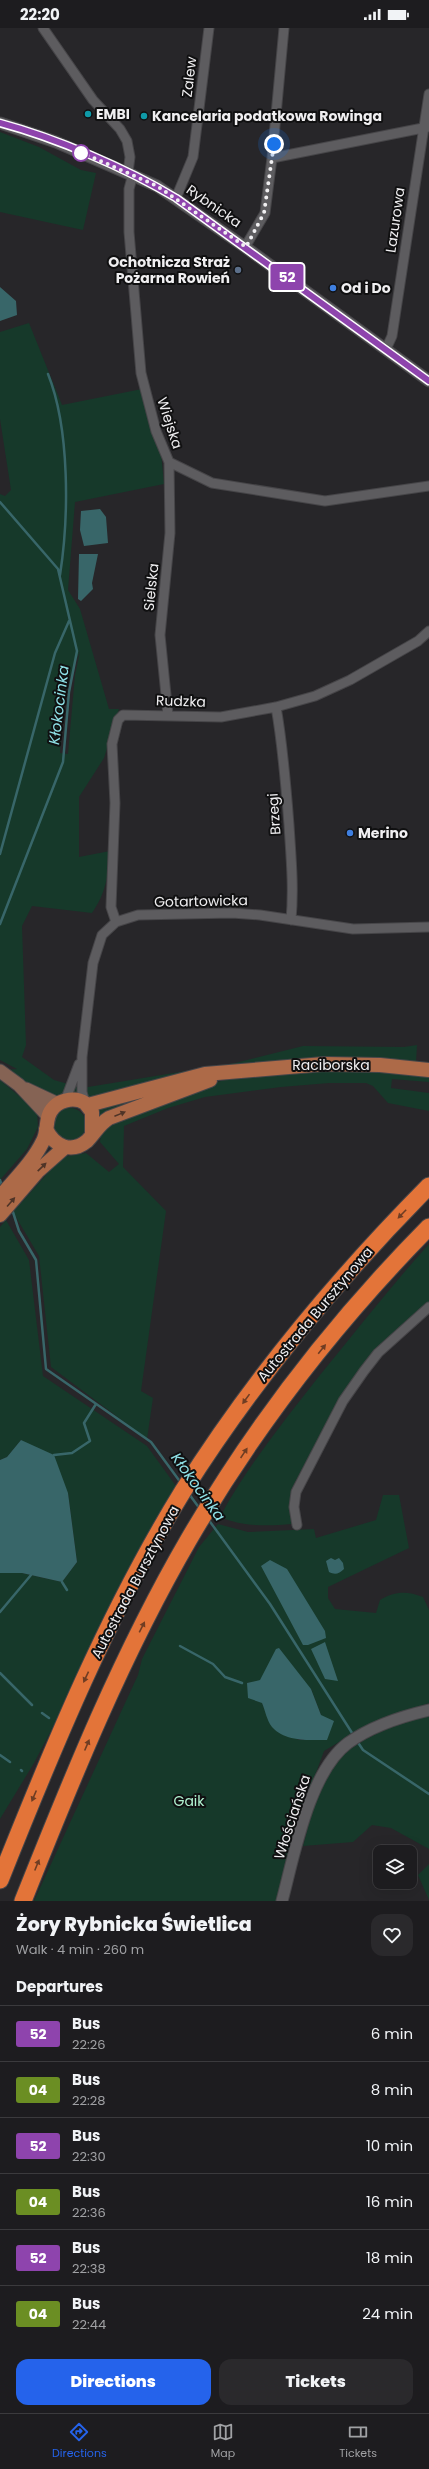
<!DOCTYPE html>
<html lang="en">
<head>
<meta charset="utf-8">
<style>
	:root { --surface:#1d1c1f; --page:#2a292c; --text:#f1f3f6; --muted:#a0a1a4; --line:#3b3a3d; --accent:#2563eb }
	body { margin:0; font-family:Poppins,sans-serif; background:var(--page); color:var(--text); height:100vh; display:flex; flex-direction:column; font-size:15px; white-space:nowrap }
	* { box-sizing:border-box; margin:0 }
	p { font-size:13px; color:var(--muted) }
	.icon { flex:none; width:22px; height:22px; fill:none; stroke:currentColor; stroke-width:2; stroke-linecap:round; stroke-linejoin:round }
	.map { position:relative; height:1873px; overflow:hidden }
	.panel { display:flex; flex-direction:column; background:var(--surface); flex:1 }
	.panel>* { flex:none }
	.badge { padding:0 8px; border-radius:3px; font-size:14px; line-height:26px }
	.fabs { position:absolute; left:373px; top:1817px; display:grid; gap:8px }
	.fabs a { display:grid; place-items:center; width:44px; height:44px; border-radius:8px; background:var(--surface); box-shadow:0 4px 16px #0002,0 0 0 1px var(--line); font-size:20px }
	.you { position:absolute; width:20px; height:20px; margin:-10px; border:3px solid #fff; border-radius:50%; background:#1a73e8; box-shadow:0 0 0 6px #1a73e833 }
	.map>.badge { position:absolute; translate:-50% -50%; box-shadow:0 0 0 2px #fff }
	h2 { padding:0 16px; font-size:15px; line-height:36px }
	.round { display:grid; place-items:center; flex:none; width:42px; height:42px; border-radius:12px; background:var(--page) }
	.summary { display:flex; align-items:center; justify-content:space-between; height:68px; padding:0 16px }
	h1 { font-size:19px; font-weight:800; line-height:30px }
	.button { display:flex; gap:8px; margin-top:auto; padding:8px 16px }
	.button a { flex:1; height:46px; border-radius:12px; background:var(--accent); color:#fff; font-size:16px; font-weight:800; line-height:46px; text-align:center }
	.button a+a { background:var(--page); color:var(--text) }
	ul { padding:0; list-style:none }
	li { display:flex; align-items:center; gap:12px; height:56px; padding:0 16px; border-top:1px solid var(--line) }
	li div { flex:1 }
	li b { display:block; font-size:15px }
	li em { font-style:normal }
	li .badge { min-width:44px; font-weight:700; text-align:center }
	.status { display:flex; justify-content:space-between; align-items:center; height:28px; padding:0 20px; background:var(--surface); direction:ltr }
	.status svg { height:11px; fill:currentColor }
	.menu { display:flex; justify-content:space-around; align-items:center; height:56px; border-top:1px solid var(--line); background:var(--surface); font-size:11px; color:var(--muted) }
	.menu a { display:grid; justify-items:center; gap:2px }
	.menu .current { color:var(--accent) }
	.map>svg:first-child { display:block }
	.green { fill:#16392a; fill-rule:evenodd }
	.water { fill:#386669 }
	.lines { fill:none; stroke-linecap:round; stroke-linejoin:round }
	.stream { stroke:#386669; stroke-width:2.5 }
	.minor-casing { stroke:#464548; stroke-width:11 }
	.tertiary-casing { stroke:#464548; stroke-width:13 }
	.secondary-casing { stroke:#464548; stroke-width:15 }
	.primary-casing { stroke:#464548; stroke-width:16 }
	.motorway-casing { stroke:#464548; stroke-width:19 }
	.minor { stroke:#5d5c5f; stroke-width:9 }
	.tertiary { stroke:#5d5c5f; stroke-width:11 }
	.secondary { stroke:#856354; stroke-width:13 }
	.primary { stroke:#ad6a48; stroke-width:14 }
	.motorway { stroke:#e37439; stroke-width:17 }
	.oneway { fill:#4f3427 }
	.oneway2 { fill:#6f3d23 }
	.line-casing { stroke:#fff; stroke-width:9 }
	.line { stroke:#8e44ad; stroke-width:6 }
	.walk { stroke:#f0eff1; stroke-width:4; stroke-dasharray:0 7.2 }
	.culture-dot { fill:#0f9aa8; stroke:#101011; stroke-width:1.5 }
	.stop-dot { fill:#fff; stroke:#8e44ad; stroke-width:2 }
	.service-dot { fill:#5c6f8a; stroke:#101011; stroke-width:1.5 }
	.shop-dot { fill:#3f7fe0; stroke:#101011; stroke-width:1.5 }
	.labels { text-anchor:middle; stroke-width:4; stroke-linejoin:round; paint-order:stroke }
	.street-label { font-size:14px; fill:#f0eff1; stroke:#101011 }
	.poi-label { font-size:14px; font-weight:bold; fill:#f0eff1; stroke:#101011; text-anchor:start }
	.park-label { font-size:14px; fill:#b1f4d2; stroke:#101011 }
	.water-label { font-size:15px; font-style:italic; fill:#90e2e8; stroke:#101011 }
</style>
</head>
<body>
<div class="status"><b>22:20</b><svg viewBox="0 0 49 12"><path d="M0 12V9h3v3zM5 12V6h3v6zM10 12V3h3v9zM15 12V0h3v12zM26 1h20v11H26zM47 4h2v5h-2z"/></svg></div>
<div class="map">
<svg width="429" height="1873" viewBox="0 0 429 1873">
	<rect width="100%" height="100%" fill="#272629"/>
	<!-- green -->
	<path class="green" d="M 0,104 L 39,119 L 81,142 L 96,145 L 83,202 L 0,184 Z
		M 29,295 L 62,377 L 142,361 L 161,425 L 164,456 L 75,474 L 68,562 L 80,581 L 109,681 L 119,681 L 104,730 L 79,769 L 79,829 L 110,823 C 108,848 106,865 92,885 L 32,878 L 22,898 L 26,1017 L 22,1029 L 54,1052 L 82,1060 L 235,1035 L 303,1018 L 404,1019 L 417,1017 L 416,1034 L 306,1032 L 93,1072 L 48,1068 L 23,1055 L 7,1042 L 17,1041 L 0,1032 L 0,466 L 5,468 L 11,462 L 0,391 L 0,304 ZM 80,623 L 75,647 L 68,726 L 60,725 L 64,665 Z
		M 377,1041 L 429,1046 L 429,1054 L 392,1051 L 391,1060 L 429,1065 L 429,1083 L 388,1075 L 373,1058 L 366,1055 L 329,1055 L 281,1059 L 205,1069 L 168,1080 L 124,1098 L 123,1139 L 166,1183 L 141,1363 L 153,1370 L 147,1411 L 51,1339 L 39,1228 L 13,1184 L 62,1129 L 86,1125 L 109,1144 L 119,1136 L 100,1114 L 101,1105 L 109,1096 C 151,1079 192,1059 237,1049 C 282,1038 331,1042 377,1041 Z
		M 0,1052 L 37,1083 L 38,1099 L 27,1121 L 0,1152 Z
		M 169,1060 L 99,1090 L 97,1081 Z
		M54 1096a16 16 0 1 1 32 0a16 16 0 1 1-32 0Z
		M 6,1192 L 29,1232 L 43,1348 L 147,1418 L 176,1458 L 126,1546 L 97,1615 L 34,1735 L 0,1791 L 0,1545 L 22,1545 L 62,1554 L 77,1534 L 68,1465 L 21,1412 L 7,1429 L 0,1432 L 0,1199 Z
		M 429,1216 L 429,1274 L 367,1331 L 337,1376 L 291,1462 L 292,1496 C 268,1498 243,1499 220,1489 C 247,1438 285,1392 320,1347 C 356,1303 391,1258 429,1216 Z
		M 383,1467 L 399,1467 L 409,1520 L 328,1559 L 328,1570 L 335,1581 L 376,1585 L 380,1572 C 395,1563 407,1563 423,1569 L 429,1582 L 429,1675 L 367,1697 L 324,1723 L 300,1788 L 276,1873 L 34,1873 L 138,1647 L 142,1631 L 199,1519 L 218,1496 L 248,1504 L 314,1501 L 316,1510 L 376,1492 ZM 260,1653 L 311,1661 L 321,1687 L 327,1711 L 299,1712 L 272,1698 L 262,1675 L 247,1655 Z
		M 427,1686 L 429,1686 L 429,1821 L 391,1800 L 372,1797 L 353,1814 L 303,1818 C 309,1797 315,1766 326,1747 C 347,1712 391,1700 427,1686 Z
		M 429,1836 L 429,1872 L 418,1847 Z"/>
	<!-- water -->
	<path class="water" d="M 0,259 L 16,273 L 17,287 L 0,293 Z
		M 100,481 L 106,489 L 108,515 L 84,518 L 80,502 L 81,483 Z
		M 79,526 L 98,526 L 92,555 L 93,561 L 81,573 L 78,571 Z
		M 21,1412 L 54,1427 L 68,1465 L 77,1534 L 62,1554 L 22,1545 L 0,1545 L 0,1432 L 7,1429 Z
		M 331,1530 L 335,1532 L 339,1530 L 343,1535 L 344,1541 C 339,1546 335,1547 329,1544 L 326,1533 Z
		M 270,1532 L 287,1541 L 325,1603 L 326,1610 L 308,1617 L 303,1617 L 261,1538 Z
		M 325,1614 L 338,1653 L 325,1651 L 311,1621 Z
		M 279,1620 L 311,1661 L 321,1687 L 334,1693 L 327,1712 C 309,1712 285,1714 272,1699 C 267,1693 265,1682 262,1675 L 248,1670 L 247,1655 L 260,1652 L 276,1621 Z"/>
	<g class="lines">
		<!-- stream -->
		<path class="stream" d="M 48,346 C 70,401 69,489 60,547
			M 0,474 L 58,541 L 77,623 L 69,664 L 63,734 L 0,896
			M 0,826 L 55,625 L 69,593
			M 0,1152 L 2,1158
			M 12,1181 L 19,1203 L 36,1232 L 46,1341 L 151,1414 L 181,1455
			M 54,1427 L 72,1425 L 90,1413 L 84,1395 L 96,1376
			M 189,1466 L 200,1481
			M 208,1491 L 270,1576 L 354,1708
			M 62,1554 L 67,1562
			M 0,1584 L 31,1547
			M 180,1618 L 213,1636 L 225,1649 L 242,1655
			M 0,1645 L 32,1677
			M 42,1685 L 49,1690
			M 357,1713 L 363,1722 L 429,1766
			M 0,1727 L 10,1734
			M 21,1742 L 22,1743"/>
		<!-- minor casing -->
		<g class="minor-casing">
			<path id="minor" d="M 43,0 L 93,72 L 120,101 L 127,113 L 130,129 L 128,144
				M 272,130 L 428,99
				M 133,146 L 129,161 L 129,204 L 141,345 L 156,403 L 169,434 L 212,455 L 325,473 L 429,458
				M 176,170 L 193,129 L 209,0
				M 245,219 L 265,185 L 272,130 L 284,0
				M 386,321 L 392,308 L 429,66
				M 276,679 C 283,718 286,758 289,797 C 291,829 294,860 291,892
				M 168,687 L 160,607 L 170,505 L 169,434
				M 116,894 L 111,879 L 115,775 L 112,716 L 118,692 L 123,687 L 221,689 L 276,679 L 315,668 L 350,652 L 418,613 L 429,603
				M 65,1073 L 79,1036
				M 85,1075 L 82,1064 L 82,1029 L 93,935 L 102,907 L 116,894 L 138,887 L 232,885 L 260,887 L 353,901 L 429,899
				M 297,1497 L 294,1479 L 296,1464 L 343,1373 L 364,1343 L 378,1325 L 429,1279"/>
		</g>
		<!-- tertiary casing -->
		<g class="tertiary-casing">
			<path id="tertiary" d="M 0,95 L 56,114 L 157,158 L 245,219 L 429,353
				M 282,1873 C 294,1828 309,1744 348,1715 C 370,1699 403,1688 429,1682"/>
		</g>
		<!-- secondary casing -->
		<g class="secondary-casing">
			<path id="secondary" d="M 0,1043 L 19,1057 L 48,1088
				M 26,1061 L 58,1076"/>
		</g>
		<!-- primary casing -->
		<g class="primary-casing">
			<path id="primary" d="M 88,1077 L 205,1046 L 324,1036 L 380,1037 L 429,1042
				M 46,1101 C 54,1118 71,1126 87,1113 C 95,1105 99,1096 109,1090 L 210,1052
				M 0,1169 C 15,1151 33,1134 43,1113 C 49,1102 44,1089 54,1079 C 62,1071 76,1069 85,1075 L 92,1084 L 92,1106
				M 0,1187 L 38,1143 L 64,1120"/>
		</g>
		<!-- motorway casing -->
		<g class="motorway-casing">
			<path id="motorway" d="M 0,1852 C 53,1719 108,1585 183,1463 C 253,1352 337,1251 429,1158
				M 23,1873 C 72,1750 122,1626 189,1511 C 255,1398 337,1292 429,1199"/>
		</g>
		<!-- minor -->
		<use href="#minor" class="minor"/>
		<!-- tertiary -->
		<use href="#tertiary" class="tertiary"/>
		<!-- secondary -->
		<use href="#secondary" class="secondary"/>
		<!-- primary -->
		<use href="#primary" class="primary"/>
		<!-- motorway -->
		<use href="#motorway" class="motorway"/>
	</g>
	<!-- one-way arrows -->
	<defs><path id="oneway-solid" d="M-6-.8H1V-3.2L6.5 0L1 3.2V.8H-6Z"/></defs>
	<g class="oneway">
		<use href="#oneway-solid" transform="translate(120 1086) rotate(-22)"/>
		<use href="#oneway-solid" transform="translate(42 1139) rotate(-44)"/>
		<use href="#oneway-solid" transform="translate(11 1174) rotate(-49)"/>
	</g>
	<g class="oneway2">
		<use href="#oneway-solid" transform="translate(402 1186) rotate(134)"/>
		<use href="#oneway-solid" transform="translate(322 1321) rotate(-51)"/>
		<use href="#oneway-solid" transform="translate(246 1371) rotate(126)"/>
		<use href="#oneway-solid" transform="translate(244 1425) rotate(-56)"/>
		<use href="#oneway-solid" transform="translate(142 1599) rotate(-63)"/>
		<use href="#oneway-solid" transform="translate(86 1649) rotate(115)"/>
		<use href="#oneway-solid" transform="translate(87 1717) rotate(-67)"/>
		<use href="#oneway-solid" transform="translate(34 1768) rotate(113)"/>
		<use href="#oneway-solid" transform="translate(37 1837) rotate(-68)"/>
	</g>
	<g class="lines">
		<!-- line casing -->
		<g class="line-casing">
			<path id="line" d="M 0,95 C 56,110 126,140 176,170 L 429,353"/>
		</g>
		<!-- line -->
		<use href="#line" class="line"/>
		<!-- walk -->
		<path class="walk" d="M 81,125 L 78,123 L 157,158 L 246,219 L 264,185 L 274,116"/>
	</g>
	<!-- markers -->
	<g class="culture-dot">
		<circle cx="88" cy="86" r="4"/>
		<circle cx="144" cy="88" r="4"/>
	</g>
	<circle class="stop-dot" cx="81" cy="125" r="8"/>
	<circle class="service-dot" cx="238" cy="242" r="4"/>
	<g class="shop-dot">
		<circle cx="333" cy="260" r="4"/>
		<circle cx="350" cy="805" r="4"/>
	</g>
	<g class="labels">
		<!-- street labels -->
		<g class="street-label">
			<text transform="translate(189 49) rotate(-83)" y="5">Zalew</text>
			<text transform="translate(214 178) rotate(35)" y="5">Rybnicka</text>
			<text transform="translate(395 192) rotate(-82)" y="5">Lazurowa</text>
			<text transform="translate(170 395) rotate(72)" y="5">Wiejska</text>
			<text transform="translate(151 559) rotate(-84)" y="5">Sielska</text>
			<text transform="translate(181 673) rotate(2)" y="5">Rudzka</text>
			<text transform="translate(274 786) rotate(-94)" y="5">Brzegi</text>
			<text transform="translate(201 873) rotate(-1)" y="5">Gotartowicka</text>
			<text x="331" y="1042">Raciborska</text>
			<text transform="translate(315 1286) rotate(-50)" y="5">Autostrada Bursztynowa</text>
			<text transform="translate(135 1554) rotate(-62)" y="5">Autostrada Bursztynowa</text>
			<text transform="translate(292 1789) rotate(-72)" y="5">Włościańska</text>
		</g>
		<!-- poi labels -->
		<g class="poi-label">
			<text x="96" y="91">EMBI</text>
			<text x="152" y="93">Kancelaria podatkowa Rowinga</text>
			<text x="230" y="239" text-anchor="end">Ochotnicza Straż<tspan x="230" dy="16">Pożarna Rowień</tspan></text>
			<text x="341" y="265">Od i Do</text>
			<text x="358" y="810">Merino</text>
		</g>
		<!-- park labels -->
		<g class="park-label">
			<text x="189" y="1778">Gaik</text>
		</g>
		<!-- water labels -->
		<g class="water-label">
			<text transform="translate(59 677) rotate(-83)" y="5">Kłokocinka</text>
			<text transform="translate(198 1459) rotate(54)" y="5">Kłokocinka</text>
		</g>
	</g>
</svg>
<div class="fabs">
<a><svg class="icon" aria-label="layers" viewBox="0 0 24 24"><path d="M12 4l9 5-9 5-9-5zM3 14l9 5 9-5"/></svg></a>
</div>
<div class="you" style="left:274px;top:116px"></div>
<b class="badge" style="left:287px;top:249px;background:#8e44ad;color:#fff">52</b>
</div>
<section class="panel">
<div class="summary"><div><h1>Żory Rybnicka Świetlica</h1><p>Walk · 4 min · 260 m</p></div><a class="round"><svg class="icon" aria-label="heart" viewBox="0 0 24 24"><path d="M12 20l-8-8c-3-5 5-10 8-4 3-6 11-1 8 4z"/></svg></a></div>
<h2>Departures</h2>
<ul>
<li><span class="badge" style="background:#8e44ad;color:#fff">52</span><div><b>Bus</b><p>22:26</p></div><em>6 min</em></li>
<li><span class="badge" style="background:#6b8e23;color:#fff">04</span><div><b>Bus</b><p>22:28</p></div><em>8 min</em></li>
<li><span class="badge" style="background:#8e44ad;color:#fff">52</span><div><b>Bus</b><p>22:30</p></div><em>10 min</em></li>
<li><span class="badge" style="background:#6b8e23;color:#fff">04</span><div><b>Bus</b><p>22:36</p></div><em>16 min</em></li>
<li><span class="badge" style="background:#8e44ad;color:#fff">52</span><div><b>Bus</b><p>22:38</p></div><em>18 min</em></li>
<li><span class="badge" style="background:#6b8e23;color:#fff">04</span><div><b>Bus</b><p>22:44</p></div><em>24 min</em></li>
</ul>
<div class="button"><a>Directions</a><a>Tickets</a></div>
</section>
<nav class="menu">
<a class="current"><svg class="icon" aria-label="directions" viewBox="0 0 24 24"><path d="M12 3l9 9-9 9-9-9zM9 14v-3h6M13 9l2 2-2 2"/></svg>Directions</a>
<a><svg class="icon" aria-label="map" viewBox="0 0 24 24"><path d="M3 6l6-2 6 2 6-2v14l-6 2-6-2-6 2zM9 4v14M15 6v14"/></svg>Map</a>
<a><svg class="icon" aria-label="tickets" viewBox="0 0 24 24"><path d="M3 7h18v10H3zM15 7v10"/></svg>Tickets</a>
</nav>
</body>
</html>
